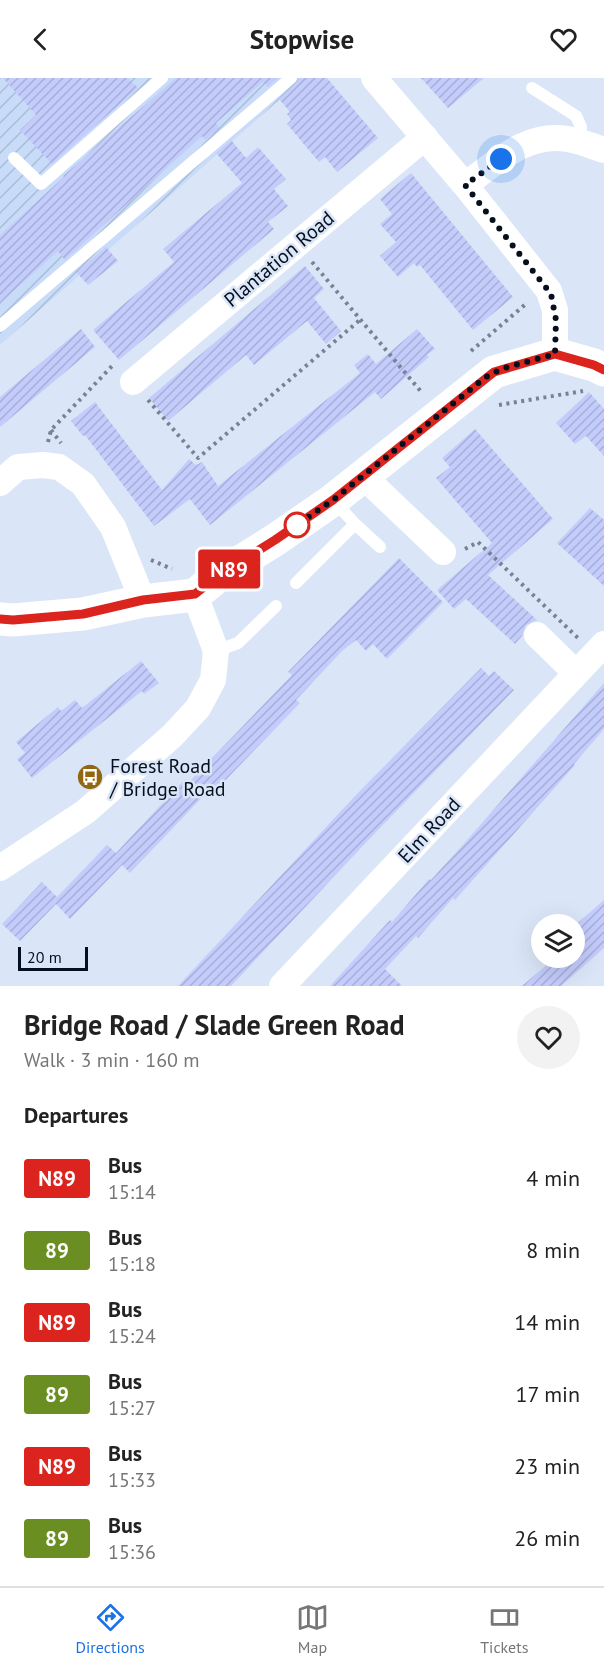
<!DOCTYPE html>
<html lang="en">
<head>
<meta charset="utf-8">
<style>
	:root { --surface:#fff; --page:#f2f2f2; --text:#222; --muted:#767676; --line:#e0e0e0; --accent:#1a73e8 }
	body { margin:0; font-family:"PT Sans",sans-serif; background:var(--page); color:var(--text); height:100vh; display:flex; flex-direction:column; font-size:22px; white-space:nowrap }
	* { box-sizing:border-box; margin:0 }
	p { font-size:20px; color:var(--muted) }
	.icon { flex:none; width:33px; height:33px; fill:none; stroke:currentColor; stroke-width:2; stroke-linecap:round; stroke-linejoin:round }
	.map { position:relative; height:908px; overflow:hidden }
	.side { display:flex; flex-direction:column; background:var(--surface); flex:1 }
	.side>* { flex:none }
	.badge { padding:0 12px; border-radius:4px; font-size:21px; line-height:39px }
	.fabs { position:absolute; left:531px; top:836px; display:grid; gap:12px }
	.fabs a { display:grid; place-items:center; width:54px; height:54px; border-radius:50%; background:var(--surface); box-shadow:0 6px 24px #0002; font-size:30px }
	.scale { position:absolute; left:18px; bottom:15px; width:70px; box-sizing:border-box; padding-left:6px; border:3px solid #060f1d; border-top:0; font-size:16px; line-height:21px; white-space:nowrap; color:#060f1d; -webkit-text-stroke:4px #dae6f7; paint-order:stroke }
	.you { position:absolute; width:30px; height:30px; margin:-15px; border:4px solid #fff; border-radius:50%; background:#1a73e8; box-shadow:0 0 0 9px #1a73e833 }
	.map>.badge { position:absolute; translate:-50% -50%; box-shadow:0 0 0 3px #fff }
	h2 { padding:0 24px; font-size:22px; line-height:54px }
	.round { display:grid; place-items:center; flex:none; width:63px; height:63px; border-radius:32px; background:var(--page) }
	.overview { display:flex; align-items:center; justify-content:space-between; height:102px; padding:0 24px }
	h1 { font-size:28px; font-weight:700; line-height:45px }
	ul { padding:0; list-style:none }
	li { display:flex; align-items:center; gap:18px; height:72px; padding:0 24px }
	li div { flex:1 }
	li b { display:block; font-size:22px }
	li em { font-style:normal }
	li .badge { min-width:66px; font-weight:700; text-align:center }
	header { display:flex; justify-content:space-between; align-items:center; height:78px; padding:0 24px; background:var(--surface); font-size:27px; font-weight:700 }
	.tab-bar { display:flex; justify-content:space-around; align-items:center; height:84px; border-top:2px solid var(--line); background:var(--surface); font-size:16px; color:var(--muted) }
	.tab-bar a { display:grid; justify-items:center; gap:3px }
	.tab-bar .active { color:var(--accent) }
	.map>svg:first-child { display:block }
	.industrial { fill:url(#industrial-furrows) }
	.building { fill:url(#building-hatch) }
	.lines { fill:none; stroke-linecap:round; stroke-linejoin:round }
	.path { stroke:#788292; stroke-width:4; stroke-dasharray:3 4.5; stroke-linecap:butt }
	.lane { stroke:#fff; stroke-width:12 }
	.street { stroke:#fff; stroke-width:26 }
	.secondary { stroke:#fff; stroke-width:33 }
	.line-casing { stroke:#fff; stroke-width:14 }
	.line { stroke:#dc241f; stroke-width:9 }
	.walk { stroke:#060f1d; stroke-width:6; stroke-dasharray:0 10.8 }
	.stop-dot { fill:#fff; stroke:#dc241f; stroke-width:3 }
	.labels { text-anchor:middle; stroke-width:5; stroke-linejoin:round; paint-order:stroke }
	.street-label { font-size:20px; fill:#060f1d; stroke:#dae6f7 }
	.poi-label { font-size:20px; fill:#060f1d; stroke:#dae6f7; text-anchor:start }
</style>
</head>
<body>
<header><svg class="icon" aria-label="back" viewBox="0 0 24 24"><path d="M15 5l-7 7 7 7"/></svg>Stopwise<svg class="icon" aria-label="heart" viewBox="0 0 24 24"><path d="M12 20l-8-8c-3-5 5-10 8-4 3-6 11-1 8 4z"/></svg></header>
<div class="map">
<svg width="604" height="908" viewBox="0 0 604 908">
	<defs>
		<pattern id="industrial-furrows" width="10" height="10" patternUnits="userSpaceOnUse" patternTransform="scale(1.5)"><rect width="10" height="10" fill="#c8dcfa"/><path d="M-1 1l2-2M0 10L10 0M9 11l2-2" fill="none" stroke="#aabcd6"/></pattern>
		<pattern id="building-hatch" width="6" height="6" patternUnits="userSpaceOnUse" patternTransform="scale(1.5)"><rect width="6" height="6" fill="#c4ccfc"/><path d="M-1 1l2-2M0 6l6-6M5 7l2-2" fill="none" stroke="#a7aed8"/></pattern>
	</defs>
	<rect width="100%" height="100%" fill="#dae6f7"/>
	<!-- industrial -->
	<path class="industrial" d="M 0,0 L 304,0 L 0,267 Z"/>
	<!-- building -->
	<path class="building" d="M 3,0 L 128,0 L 138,10 L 52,86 L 20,52 L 36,37 Z
		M 176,0 L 278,0 L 268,9 L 263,4 L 216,45 L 220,50 L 205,62 L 202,58 L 65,182 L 58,173 L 0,225 L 0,157 L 64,99 L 63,98 Z
		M 299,0 L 327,0 L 378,60 L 337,94 L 325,79 L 319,84 L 287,46 L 291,42 L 287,36 L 290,34 L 279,21 L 296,6 Z
		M 421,0 L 484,0 L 448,30 Z
		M 231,62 L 246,80 L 258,69 L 286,101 L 274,111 L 288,128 L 268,144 L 274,151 L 119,282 L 93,252 L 174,184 L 163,171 L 242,105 L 216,75 Z
		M 411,95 L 513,219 L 473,252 L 420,187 L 417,189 L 414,185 L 398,199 L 380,178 L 396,164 L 380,146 L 392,136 L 380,121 Z
		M 106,169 L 118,183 L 88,207 L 76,194 Z
		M 305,188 L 324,211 L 314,220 L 341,253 L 326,266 L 307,243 L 254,287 L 246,277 L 168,343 L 149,320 Z
		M 81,251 L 95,269 L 0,349 L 0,319 Z
		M 417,251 L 435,271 L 427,277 L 429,279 L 381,321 L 375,314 L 210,447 L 190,421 L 154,448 L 85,357 L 83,358 L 71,343 L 95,324 L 162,412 L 189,381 L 196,387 L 202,384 L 218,408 L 360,295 L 354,287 L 368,276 L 376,286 Z
		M 589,314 L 604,331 L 604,378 L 586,358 L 575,366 L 556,345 Z
		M 475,351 L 553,441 L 488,497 L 537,542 L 526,547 L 522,558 L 515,566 L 466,521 L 454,531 L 437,512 L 492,465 L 436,400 L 450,389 L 442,380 Z
		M 590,430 L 604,442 L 604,508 L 557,465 Z
		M 399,480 L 443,524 L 387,581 L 373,566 L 366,573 L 356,562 L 342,573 L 296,622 L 300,625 L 215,713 L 212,709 L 130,795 L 122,787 L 70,841 L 56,826 L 20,863 L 2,846 L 42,804 L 57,819 L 107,767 L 116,775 L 185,701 L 189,704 L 292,597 L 288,594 Z
		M 141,583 L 159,605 L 144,616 L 142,613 L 32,700 L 17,681 L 25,675 L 16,664 L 58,629 L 61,633 L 75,622 L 82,630 Z
		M 481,590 L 489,598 L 494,593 L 514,612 L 375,755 L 231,908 L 178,908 L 354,719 Z
		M 604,605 L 604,651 L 574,686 L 575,687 L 455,822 L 453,820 L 418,860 L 416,858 L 385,891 L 402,908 L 330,908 L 390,842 L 392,844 L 429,801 L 431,802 L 468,761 Z
		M 604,822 L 604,870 L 561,908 L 522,908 L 556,879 L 574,879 L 574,848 Z"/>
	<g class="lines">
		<!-- path -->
		<path class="path" d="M 312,184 L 423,316
			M 471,273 L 527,225
			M 148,322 L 198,380 L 361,241
			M 499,327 L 583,313
			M 51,352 L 61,365
			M 48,364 L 51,352 L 114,286
			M 465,471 L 478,464 L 579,561
			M 151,482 L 172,491"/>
		<!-- lane -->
		<path class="lane" d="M 532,10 L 576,38 L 581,49 L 578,64
			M 14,80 L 41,106 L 162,0
			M 0,248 L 291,0
			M 355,446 L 380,469
			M 296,505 L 355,446 L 334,423
			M 216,573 L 238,565 L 276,528"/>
		<!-- street -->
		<path class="street" d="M 374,0 L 465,107 L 549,213 L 555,232 L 555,276
			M 465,107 C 497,84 526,54 568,61 C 580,63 592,68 604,72
			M 133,304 L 425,59
			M 363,398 L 443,474
			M 0,405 L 18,389 L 43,387 L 59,389 L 83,406 L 113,449 L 143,523
			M 537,557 L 576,595
			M 0,790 L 85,734 L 172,658 L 198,630 L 213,602 L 216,573 L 195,517
			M 282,908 L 604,566"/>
		<!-- secondary -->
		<path class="secondary" d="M 0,541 L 13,542 L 83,536 L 143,523 L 195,517 L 219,497 L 275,462 L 333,422 L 494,294 L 555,276 L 594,287 L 604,292"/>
	</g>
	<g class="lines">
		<!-- line casing -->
		<g class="line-casing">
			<path id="line" d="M 0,541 L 13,542 L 83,536 L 143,522 L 195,516 L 219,497 L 275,462 L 333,422 L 494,294 L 555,276 L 594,287 L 604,292"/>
		</g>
		<!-- line -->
		<use href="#line" class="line"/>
		<!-- walk -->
		<path class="walk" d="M 297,447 L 294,449 L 333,422 L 486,299 L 501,291 L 555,276 L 556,242 L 551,216 L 465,107 L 501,81"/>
	</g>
	<!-- icons -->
	<defs>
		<g id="bus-disc" transform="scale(1.35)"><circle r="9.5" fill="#936712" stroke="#dae6f7"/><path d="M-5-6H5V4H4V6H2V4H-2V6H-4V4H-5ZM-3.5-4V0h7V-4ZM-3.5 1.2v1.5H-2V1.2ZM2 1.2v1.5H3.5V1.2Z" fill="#fff"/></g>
	</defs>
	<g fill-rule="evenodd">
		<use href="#bus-disc" x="90" y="699"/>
	</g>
	<!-- markers -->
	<circle class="stop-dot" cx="297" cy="447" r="12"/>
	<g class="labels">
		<!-- street labels -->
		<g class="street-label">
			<text transform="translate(279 181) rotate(-40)" y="7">Plantation Road</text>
			<text transform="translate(429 752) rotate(-47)" y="7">Elm Road</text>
		</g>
		<!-- poi labels -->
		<g class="poi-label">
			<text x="110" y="695">Forest Road<tspan x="110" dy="23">/ Bridge Road</tspan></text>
		</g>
	</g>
</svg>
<div class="fabs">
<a><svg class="icon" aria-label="layers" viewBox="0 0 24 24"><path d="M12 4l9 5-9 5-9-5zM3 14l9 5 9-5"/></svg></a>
</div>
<div class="scale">20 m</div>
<div class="you" style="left:501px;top:81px"></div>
<b class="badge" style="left:229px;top:491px;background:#dc241f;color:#fff">N89</b>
</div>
<section class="side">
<div class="overview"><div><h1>Bridge Road / Slade Green Road</h1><p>Walk · 3 min · 160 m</p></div><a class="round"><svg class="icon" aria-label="heart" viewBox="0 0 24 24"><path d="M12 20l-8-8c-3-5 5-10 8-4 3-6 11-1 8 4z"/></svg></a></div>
<h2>Departures</h2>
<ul>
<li><span class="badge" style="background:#dc241f;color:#fff">N89</span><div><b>Bus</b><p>15:14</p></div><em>4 min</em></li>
<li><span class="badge" style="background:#6b8e23;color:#fff">89</span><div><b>Bus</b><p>15:18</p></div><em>8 min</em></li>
<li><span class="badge" style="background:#dc241f;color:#fff">N89</span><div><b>Bus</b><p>15:24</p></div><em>14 min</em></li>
<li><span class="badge" style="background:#6b8e23;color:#fff">89</span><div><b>Bus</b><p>15:27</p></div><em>17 min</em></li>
<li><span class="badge" style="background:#dc241f;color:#fff">N89</span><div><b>Bus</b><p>15:33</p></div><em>23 min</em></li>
<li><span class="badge" style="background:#6b8e23;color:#fff">89</span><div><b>Bus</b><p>15:36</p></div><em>26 min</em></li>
</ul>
</section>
<nav class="tab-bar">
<a class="active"><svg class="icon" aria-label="directions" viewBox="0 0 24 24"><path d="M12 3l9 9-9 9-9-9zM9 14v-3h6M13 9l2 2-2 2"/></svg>Directions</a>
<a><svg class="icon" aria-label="map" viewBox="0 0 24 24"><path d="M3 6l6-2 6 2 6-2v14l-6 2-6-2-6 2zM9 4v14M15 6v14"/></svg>Map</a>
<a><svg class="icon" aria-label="tickets" viewBox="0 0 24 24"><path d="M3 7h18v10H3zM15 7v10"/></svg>Tickets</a>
</nav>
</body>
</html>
